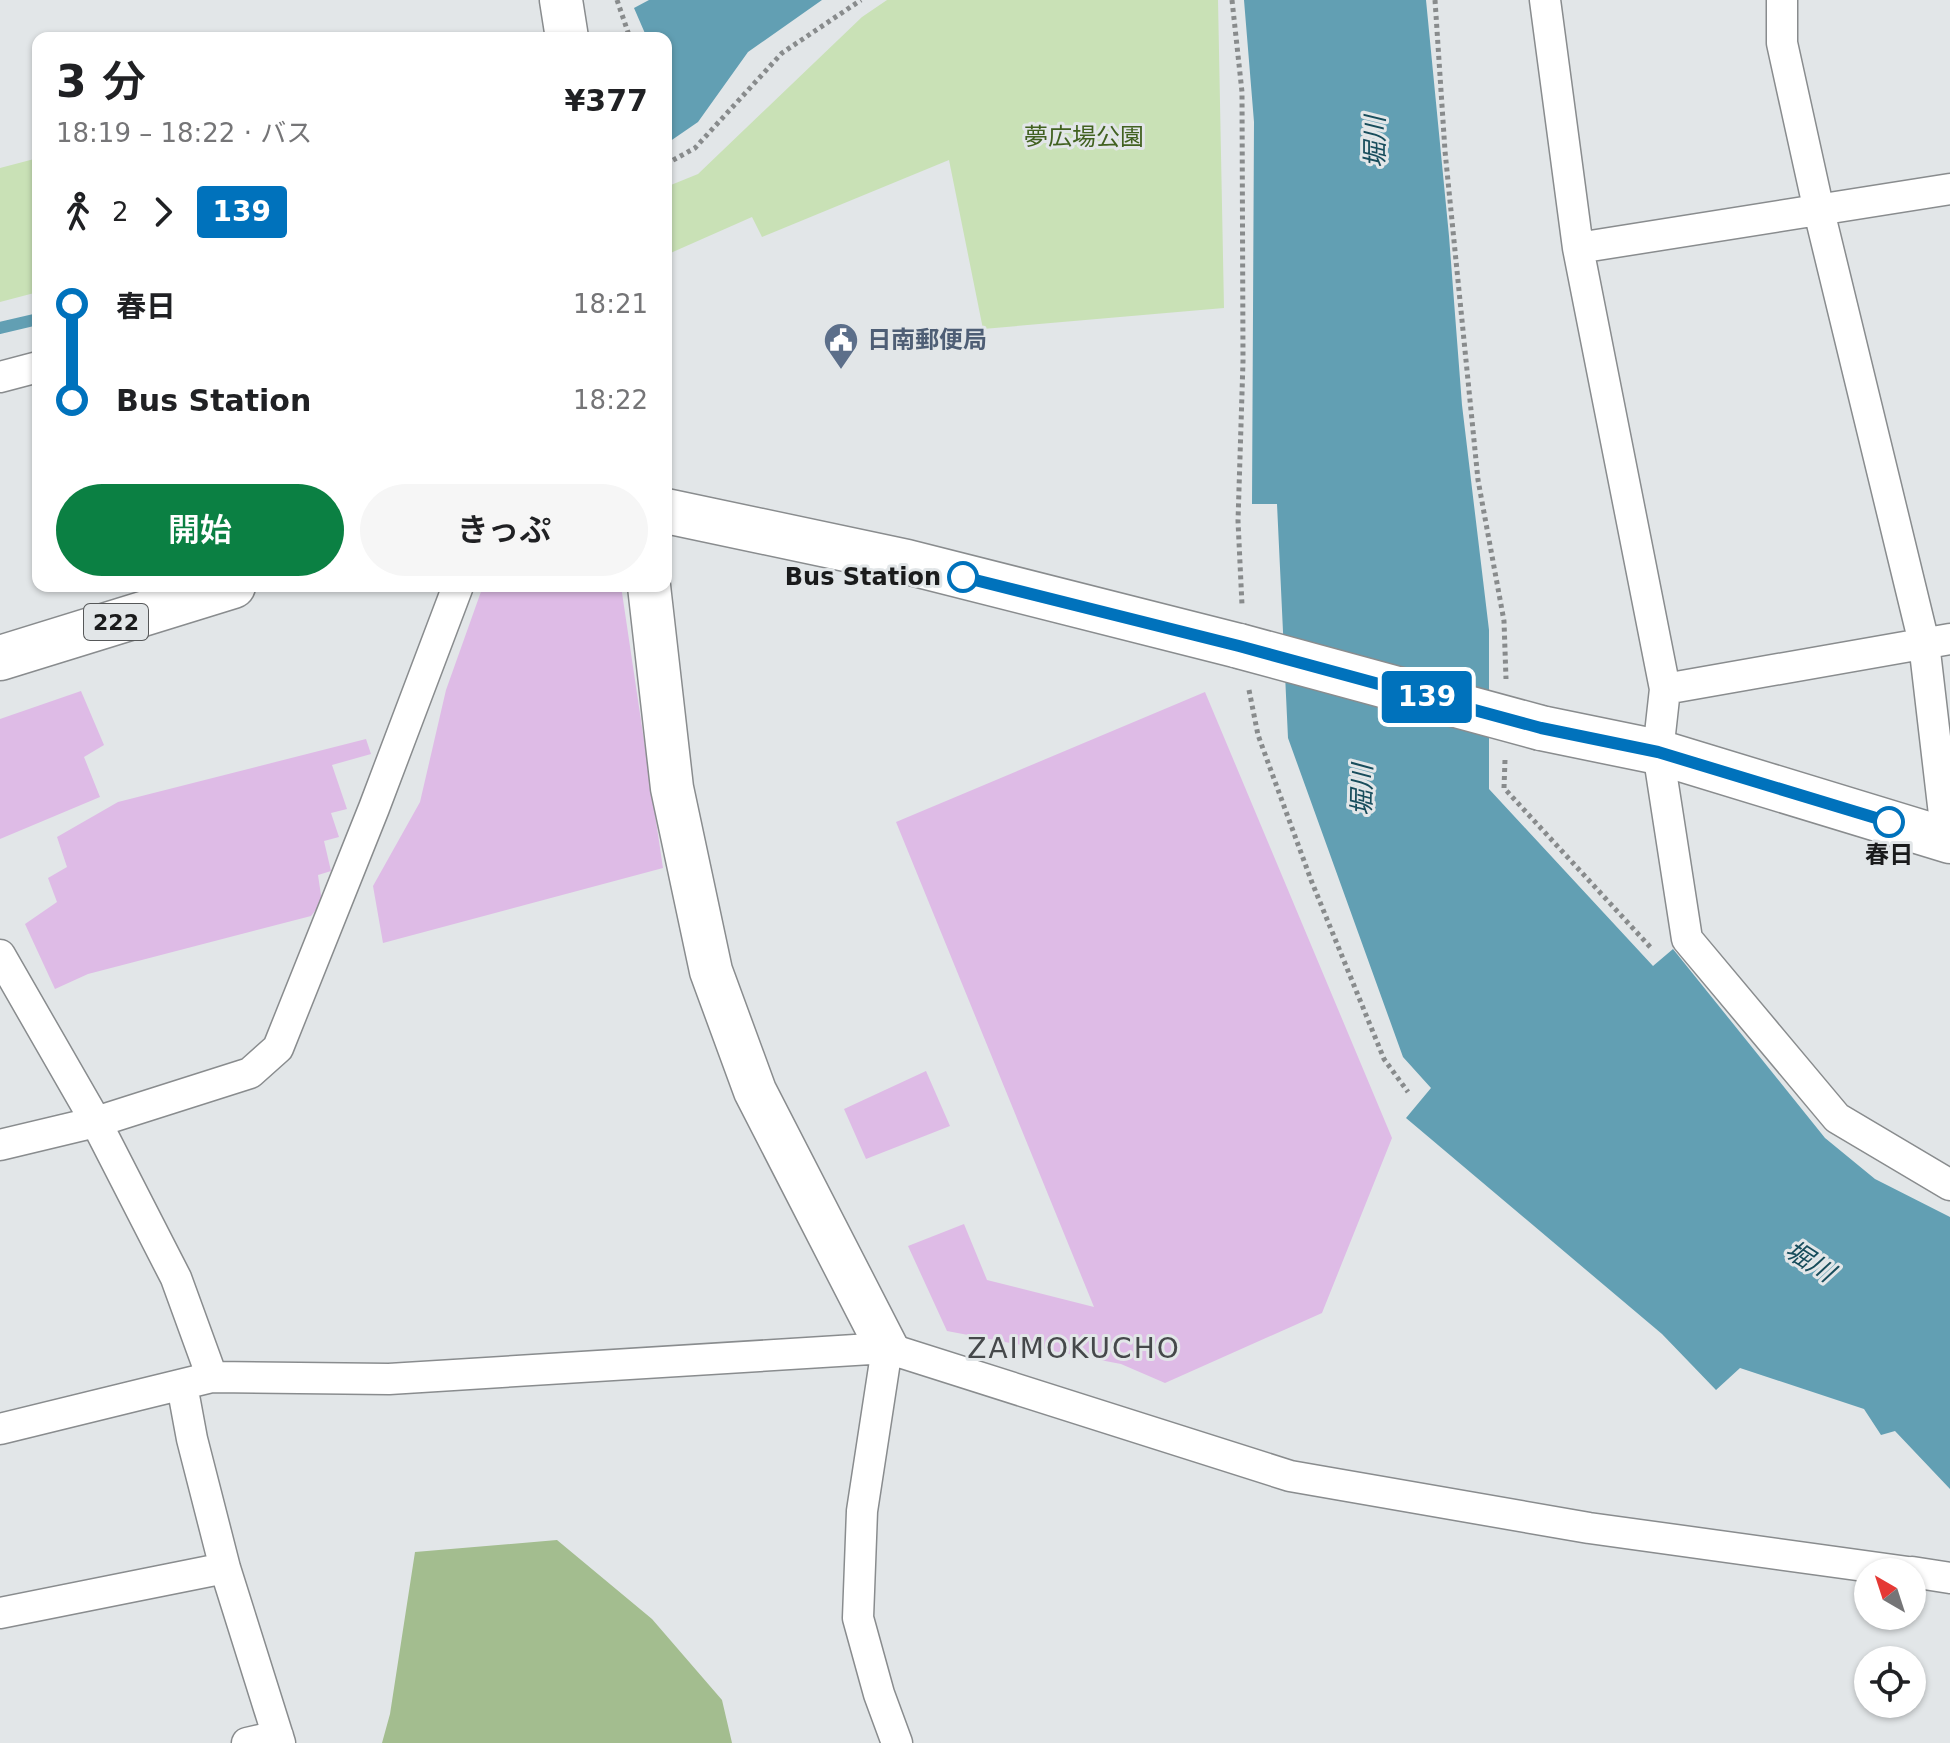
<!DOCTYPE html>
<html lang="ja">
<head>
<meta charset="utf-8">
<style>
	:root { --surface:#fff; --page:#f6f6f6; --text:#202124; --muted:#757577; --accent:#0b8043 }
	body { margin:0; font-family:"DejaVu Sans","Noto Sans JP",sans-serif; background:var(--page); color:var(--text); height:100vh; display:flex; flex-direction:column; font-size:30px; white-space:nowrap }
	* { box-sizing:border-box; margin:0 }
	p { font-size:26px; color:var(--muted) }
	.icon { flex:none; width:44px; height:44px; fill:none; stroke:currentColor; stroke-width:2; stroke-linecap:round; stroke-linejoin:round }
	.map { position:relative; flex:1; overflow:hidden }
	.drawer { position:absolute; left:32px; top:32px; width:640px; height:560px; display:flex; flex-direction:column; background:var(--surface); border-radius:16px; box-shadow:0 2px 6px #0004 }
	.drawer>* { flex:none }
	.badge { padding:0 16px; border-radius:6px; font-size:28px; line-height:52px }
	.needle { width:52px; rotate:321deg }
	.fabs { position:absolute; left:1854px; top:1558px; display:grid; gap:16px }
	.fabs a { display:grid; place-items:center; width:72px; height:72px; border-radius:50%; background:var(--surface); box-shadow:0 2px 6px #0004; font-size:40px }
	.map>.badge { position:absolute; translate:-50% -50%; box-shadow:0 0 0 4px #fff }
	.legs { display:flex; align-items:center; gap:12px; height:88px; padding:0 24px; font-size:26px }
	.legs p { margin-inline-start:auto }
	.head { display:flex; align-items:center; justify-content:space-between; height:136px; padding:0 24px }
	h1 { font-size:44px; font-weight:600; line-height:60px }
	.button { display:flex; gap:16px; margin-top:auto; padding:16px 24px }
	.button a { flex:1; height:92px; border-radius:48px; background:var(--accent); color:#fff; font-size:32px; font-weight:600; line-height:92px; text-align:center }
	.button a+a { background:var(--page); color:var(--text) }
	ul { padding:0 24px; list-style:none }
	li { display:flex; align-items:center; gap:28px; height:96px; font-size:30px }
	li i { display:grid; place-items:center; width:12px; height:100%; margin:0 10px; background:currentColor }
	li i::after { content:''; width:20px; height:20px; margin:-10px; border:6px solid; border-radius:50%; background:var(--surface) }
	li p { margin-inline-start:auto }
	li:first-child i { background:linear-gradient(#0000 50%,currentColor 0) }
	li:last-child i { background:linear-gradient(currentColor 50%,#0000 0) }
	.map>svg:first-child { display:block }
	.green { fill:#c9e1b6 }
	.forest { fill:#a3bd8f }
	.water { fill:#629fb3 }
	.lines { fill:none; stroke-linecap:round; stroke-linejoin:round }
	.stream { stroke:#629fb3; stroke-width:12 }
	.building { fill:#debbe6 }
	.street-casing { stroke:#898c8e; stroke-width:33 }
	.secondary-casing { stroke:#898c8e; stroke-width:45 }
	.highway-casing { stroke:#898c8e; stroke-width:47 }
	.path { stroke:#888b8c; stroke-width:5; stroke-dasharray:4 4; stroke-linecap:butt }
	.street { stroke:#fff; stroke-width:30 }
	.secondary { stroke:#fff; stroke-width:42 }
	.highway { stroke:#fff; stroke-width:44 }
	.highway-bridge-casing { stroke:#898c8e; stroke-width:47; stroke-linecap:butt }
	.highway-bridge { stroke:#fff; stroke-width:44 }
	.line-1-casing { stroke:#fff; stroke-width:18 }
	.line-1 { stroke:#0072bc; stroke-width:12 }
	.stop-1-dot { fill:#fff; stroke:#0072bc; stroke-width:4 }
	.labels { text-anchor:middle; stroke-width:6; stroke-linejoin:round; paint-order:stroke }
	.shield { fill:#e2e6e8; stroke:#565859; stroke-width:2 }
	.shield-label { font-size:22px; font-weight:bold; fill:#1a1b1c }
	.park-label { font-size:24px; fill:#416120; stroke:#e2e6e8 }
	.service-label { font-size:24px; font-weight:bold; fill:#4e5e75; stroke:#e2e6e8; text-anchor:start }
	.stop-label { font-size:24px; font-weight:bold; fill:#1a1b1c; stroke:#e2e6e8; text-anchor:end }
	.water-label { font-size:26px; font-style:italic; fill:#184d5c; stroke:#e2e6e8 }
	.quarter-label { font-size:28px; letter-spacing:2px; fill:#45484a; stroke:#e2e6e8 }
</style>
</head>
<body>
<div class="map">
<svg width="1950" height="1743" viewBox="0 0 1950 1743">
	<rect width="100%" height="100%" fill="#e2e6e8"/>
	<!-- green -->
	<path class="green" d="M 887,0 L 1218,0 L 1224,308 L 983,329 L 949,160 L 762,237 L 752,217 L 666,255 L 666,187 L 698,174 L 862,17 Z
		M 38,158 L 38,292 L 0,302 L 0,168 Z"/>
	<!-- forest -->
	<path class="forest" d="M 557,1540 L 652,1619 L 722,1700 L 732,1743 L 382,1743 L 390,1714 L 415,1552 Z"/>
	<!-- water -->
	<path class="water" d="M 649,0 L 822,0 L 748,52 L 698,122 L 666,144 L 666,98 L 672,93 L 666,80 L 666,38 L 647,38 L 634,8 Z
		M 1244,0 L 1426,0 L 1449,236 L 1462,405 L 1489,630 L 1489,789 L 1653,966 L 1673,949 L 1825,1138 L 1875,1179 L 1950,1217 L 1950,1489 L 1895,1431 L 1881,1435 L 1864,1409 L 1740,1368 L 1716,1390 L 1662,1334 L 1406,1118 L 1431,1088 L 1403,1057 L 1288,738 L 1277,504 L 1252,504 L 1254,122 Z"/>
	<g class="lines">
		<!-- stream -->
		<path class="stream" d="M 0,328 L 38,319"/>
	</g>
	<!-- building -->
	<path class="building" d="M 483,586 L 621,586 L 663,868 L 383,943 L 373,886 L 420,802 L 446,690 Z
		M 81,691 L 104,745 L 84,757 L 100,797 L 0,839 L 0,719 Z
		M 1205,692 L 1392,1138 L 1322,1313 L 1165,1383 L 1121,1364 L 947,1331 L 908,1246 L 964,1224 L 987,1280 L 1094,1307 L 896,822 Z
		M 366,739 L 371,754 L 332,765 L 347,809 L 331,813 L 339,837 L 324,841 L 331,871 L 318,875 L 322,902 L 311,916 L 88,974 L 55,989 L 25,924 L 57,902 L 48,878 L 67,867 L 57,837 L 118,802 Z
		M 926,1071 L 950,1126 L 866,1159 L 844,1109 Z"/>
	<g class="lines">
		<!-- street casing -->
		<g class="street-casing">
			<path id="street" d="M 1545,0 L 1578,248 L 1665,689 L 1658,752 L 1687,939 L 1837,1118 L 1950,1185
				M 1782,0 L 1782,43 L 1819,211 L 1924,643 L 1947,840
				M 1578,248 L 1950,189
				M 0,377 L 38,367
				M 1665,689 L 1950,639
				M 0,955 L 96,1122 L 176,1278 L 212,1377
				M 0,1145 L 96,1122 L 250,1073 L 278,1048 L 374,808 L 458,586
				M 887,1348 L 862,1511 L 858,1618 L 879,1694 L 897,1743
				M 182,1385 L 192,1439 L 225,1568 L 280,1743
				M 0,1429 L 212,1377 L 389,1379 L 887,1348 L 1290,1476 L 1589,1528 L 1908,1572
				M 1912,1572 L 1950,1578
				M 0,1613 L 225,1568
				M 247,1743 L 278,1736"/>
		</g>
		<!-- secondary casing -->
		<g class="secondary-casing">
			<path id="secondary" d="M 561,0 L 567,38
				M 649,586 L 672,788 L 711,971 L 755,1091 L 887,1348"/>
		</g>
		<!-- highway casing -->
		<g class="highway-casing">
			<path id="highway" d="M 666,511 L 907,562 L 1239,646
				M 0,658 L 233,586
				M 1541,728 L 1658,752 L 1950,841"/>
		</g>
		<!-- path -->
		<path class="path" d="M 617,0 L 630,38
			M 1232,0 L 1242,92 L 1243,361 L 1238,521 L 1242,605
			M 1435,0 L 1445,151 L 1478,480 L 1504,621 L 1506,679
			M 666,164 L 695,148 L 782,53 L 861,0
			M 1249,690 L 1258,735 L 1311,880 L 1384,1059 L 1408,1092
			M 1505,760 L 1504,788 L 1652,949"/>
		<!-- street -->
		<use href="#street" class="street"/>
		<!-- secondary -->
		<use href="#secondary" class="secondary"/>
		<!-- highway -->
		<use href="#highway" class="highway"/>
		<!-- highway-bridge casing -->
		<g class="highway-bridge-casing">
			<path id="highway-bridge" d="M 1239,646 L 1541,728"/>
		</g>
		<!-- highway-bridge -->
		<use href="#highway-bridge" class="highway-bridge"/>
	</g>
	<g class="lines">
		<!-- line-1 casing -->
		<g class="line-1-casing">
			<path id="line-1" d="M 963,577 L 1239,646 L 1541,728 L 1658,752 L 1889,822"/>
		</g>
		<!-- line-1 -->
		<use href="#line-1" class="line-1"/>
	</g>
	<!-- icons -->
	<defs>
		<g id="civic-pin" transform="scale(1.8)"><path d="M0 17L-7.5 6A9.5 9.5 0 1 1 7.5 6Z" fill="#5c6f8a" stroke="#e2e6e8"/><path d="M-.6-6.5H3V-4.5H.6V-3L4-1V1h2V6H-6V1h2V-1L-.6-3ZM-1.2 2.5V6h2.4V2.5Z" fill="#fff"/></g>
	</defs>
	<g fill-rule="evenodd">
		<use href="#civic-pin" x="841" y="340"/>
	</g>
	<!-- markers -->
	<g class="stop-1-dot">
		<circle cx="963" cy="577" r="14"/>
		<circle cx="1889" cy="822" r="14"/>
	</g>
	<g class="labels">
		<!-- shield labels -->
		<rect class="shield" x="84" y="604" width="64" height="36" rx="6"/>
		<g class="shield-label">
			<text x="116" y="630">222</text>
		</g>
		<!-- park labels -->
		<g class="park-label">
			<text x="1084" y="145">夢広場公園</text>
		</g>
		<!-- service labels -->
		<g class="service-label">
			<text x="867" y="348">日南郵便局</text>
		</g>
		<!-- stop labels -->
		<g class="stop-label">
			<text x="941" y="585">Bus Station</text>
			<text x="1889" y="863" text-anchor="middle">春日</text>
		</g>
		<!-- water labels -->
		<g class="water-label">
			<text transform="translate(1375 142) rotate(-90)" y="9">堀川</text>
			<text transform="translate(1362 790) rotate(-89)" y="9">堀川</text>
			<text transform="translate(1810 1261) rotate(33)" y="9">堀川</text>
		</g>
		<!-- quarter labels -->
		<g class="quarter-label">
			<text x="1074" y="1358">ZAIMOKUCHO</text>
		</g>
	</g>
</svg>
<div class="fabs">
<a><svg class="needle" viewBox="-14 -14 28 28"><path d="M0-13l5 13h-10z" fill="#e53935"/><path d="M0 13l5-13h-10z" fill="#757577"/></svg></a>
<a><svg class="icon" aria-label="locate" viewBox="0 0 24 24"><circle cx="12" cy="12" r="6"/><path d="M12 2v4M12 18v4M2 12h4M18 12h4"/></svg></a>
</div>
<b class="badge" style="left:1427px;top:697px;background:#0072bc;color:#fff">139</b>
<section class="drawer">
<div class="head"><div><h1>3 分</h1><p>18:19 – 18:22 · バス</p></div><b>¥377</b></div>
<div class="legs"><svg class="icon" aria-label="walk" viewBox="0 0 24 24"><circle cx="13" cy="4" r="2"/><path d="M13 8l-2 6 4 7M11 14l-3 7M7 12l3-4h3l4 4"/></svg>2<svg class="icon" aria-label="forward" viewBox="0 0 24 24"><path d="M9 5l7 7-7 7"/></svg><b class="badge" style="background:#0072bc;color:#fff">139</b></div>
<ul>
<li><i style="color:#0072bc"></i><b>春日</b><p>18:21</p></li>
<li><i style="color:#0072bc"></i><b>Bus Station</b><p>18:22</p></li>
</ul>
<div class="button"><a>開始</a><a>きっぷ</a></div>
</section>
</div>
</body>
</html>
